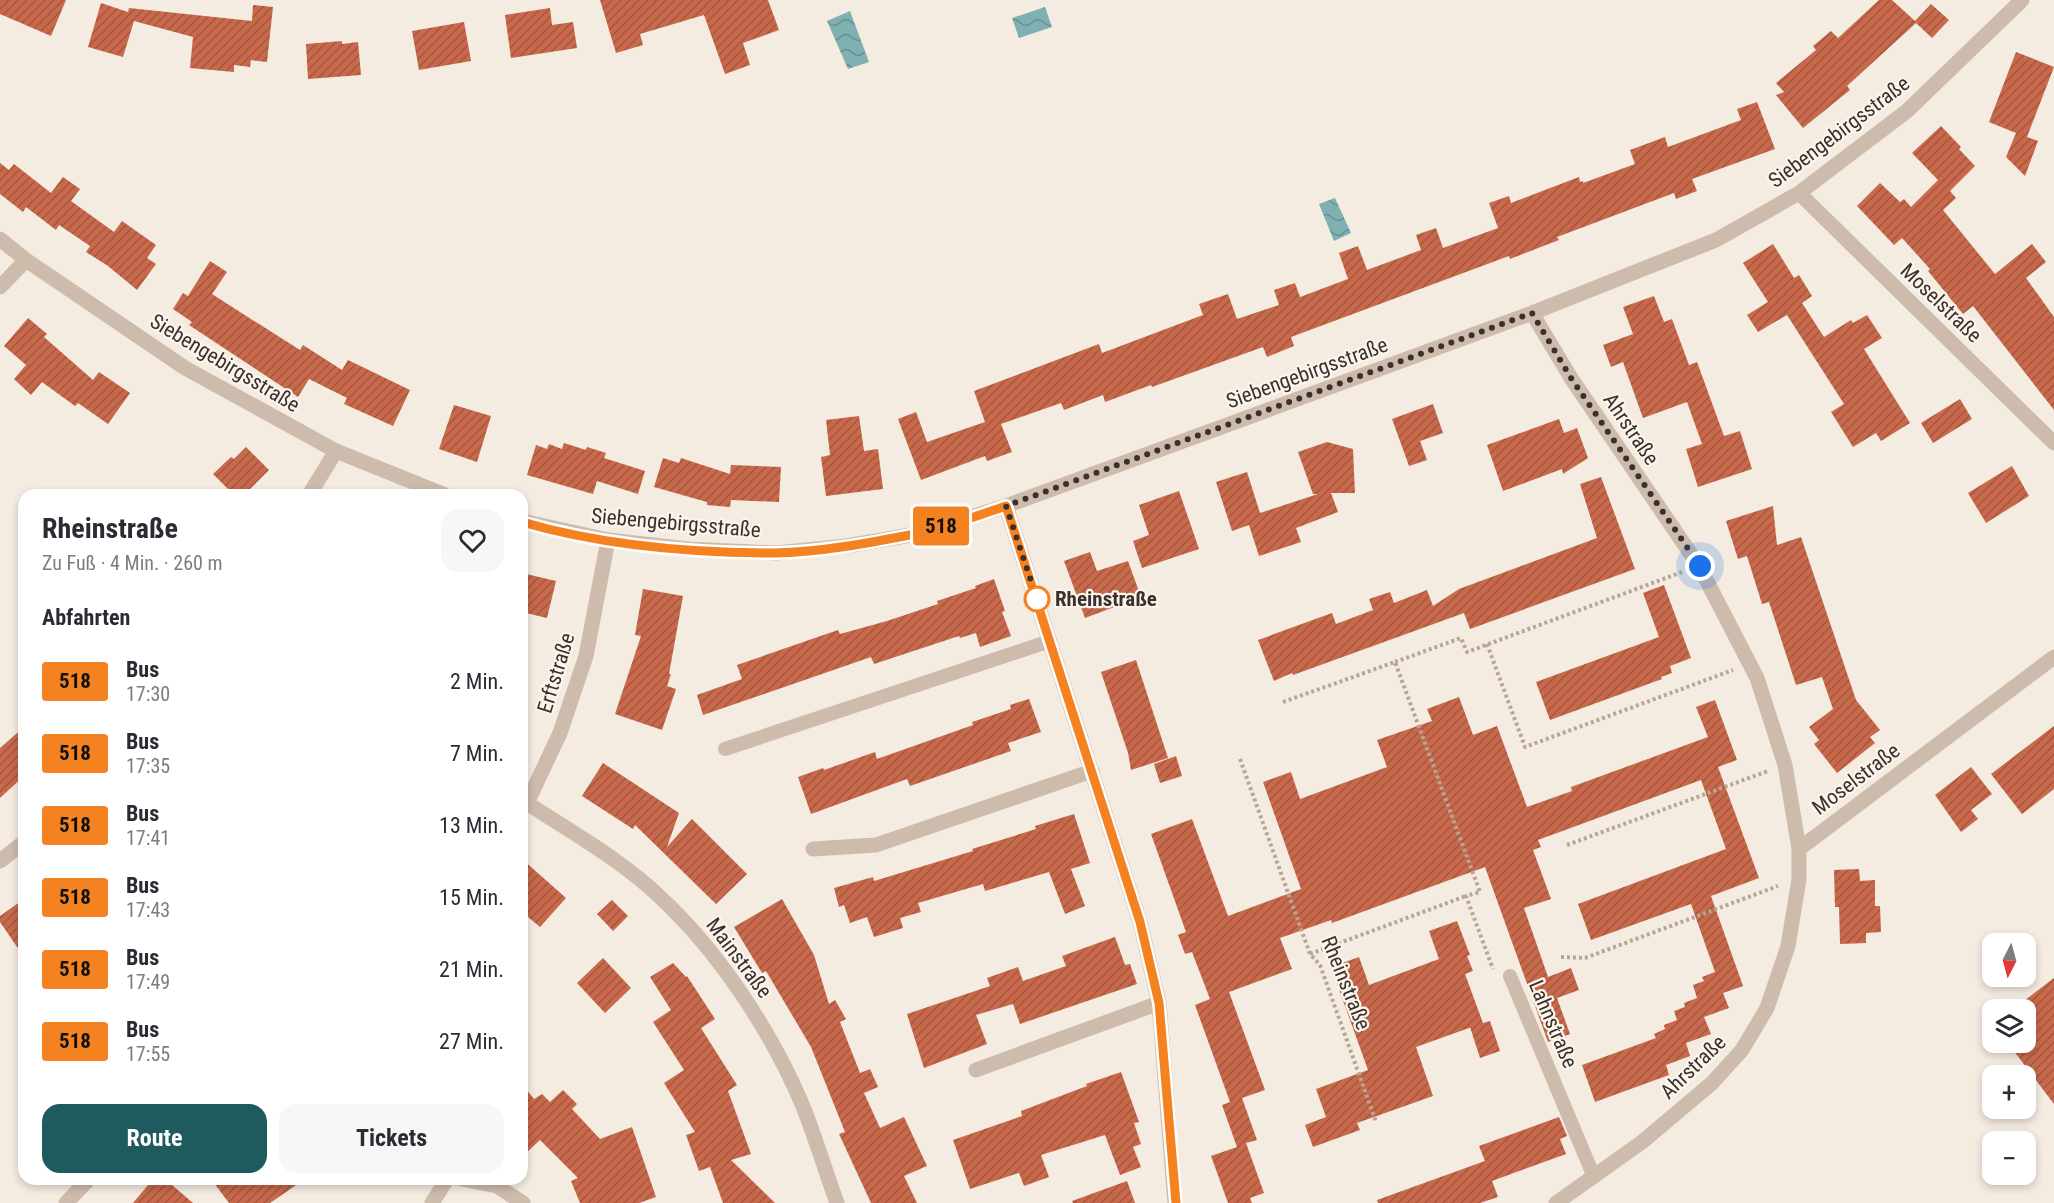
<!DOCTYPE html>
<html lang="de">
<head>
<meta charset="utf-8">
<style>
	:root { --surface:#fff; --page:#f7f7f7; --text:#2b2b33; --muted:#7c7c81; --accent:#1f5a5e }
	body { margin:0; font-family:"Roboto Condensed",sans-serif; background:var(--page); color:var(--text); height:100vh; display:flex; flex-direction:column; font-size:22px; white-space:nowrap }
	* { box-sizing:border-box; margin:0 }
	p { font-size:20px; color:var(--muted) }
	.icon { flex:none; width:33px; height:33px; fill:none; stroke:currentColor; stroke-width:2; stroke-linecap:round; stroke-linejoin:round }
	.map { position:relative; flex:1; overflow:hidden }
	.drawer { position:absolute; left:18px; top:489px; width:510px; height:696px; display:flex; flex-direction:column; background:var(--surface); border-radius:18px; box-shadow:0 3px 9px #0003 }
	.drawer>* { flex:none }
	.badge { padding:0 12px; border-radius:4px; font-size:21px; line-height:39px }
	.needle { width:39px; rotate:186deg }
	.tools { position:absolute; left:1982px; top:933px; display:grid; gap:12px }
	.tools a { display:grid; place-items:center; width:54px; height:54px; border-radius:12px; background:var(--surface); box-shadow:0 3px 9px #0003; font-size:30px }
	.you { position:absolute; width:30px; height:30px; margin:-15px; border:4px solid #fff; border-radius:50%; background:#1a73e8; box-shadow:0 0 0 9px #1a73e833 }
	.map>.badge { position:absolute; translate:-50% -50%; box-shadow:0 0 0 3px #fff }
	h2 { padding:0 24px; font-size:22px; line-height:54px }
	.round { display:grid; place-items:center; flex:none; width:63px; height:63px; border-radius:18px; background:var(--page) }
	.summary { display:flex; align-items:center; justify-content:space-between; height:102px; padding:0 24px }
	h1 { font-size:28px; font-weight:700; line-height:45px }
	.action { display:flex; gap:12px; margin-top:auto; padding:12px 24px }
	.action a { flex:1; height:69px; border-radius:18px; background:var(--accent); color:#fff; font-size:24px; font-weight:700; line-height:69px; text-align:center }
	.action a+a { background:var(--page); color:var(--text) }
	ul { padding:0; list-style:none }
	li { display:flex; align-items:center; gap:18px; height:72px; padding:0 24px }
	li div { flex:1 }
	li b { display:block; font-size:22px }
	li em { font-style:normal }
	li .badge { min-width:66px; font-weight:700; text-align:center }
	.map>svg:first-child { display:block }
	.water { fill:url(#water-waves) }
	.building { fill:url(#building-hatch) }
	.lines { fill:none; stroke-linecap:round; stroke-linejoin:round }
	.path { stroke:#b9a596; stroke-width:4; stroke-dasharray:3 3; stroke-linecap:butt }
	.lane { stroke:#cdbbac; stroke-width:14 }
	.street { stroke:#cdbbac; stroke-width:15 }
	.line-casing { stroke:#fff; stroke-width:14 }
	.line { stroke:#f58220; stroke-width:9 }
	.walk { stroke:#3b302b; stroke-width:6; stroke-dasharray:0 10.8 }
	.stop-dot { fill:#fff; stroke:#f58220; stroke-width:3 }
	.labels { text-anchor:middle; stroke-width:4.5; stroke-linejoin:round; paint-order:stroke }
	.street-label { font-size:21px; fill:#3b302b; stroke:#fbf5ee }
	.stop-label { font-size:21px; font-weight:bold; fill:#3b302b; stroke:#fbf5ee; text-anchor:start }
</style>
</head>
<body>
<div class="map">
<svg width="2054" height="1203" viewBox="0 0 2054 1203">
	<defs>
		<pattern id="water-waves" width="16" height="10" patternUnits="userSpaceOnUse" patternTransform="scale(1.5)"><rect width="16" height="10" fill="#7fb0b2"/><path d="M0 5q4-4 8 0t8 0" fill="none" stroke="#699091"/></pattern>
		<pattern id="building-hatch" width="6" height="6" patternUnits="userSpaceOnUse" patternTransform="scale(1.5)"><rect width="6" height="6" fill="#c8694b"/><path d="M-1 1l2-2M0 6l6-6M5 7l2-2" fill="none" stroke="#a4573f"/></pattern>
	</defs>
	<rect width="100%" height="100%" fill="#f4ebe1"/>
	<!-- water -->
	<path class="water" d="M 1045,7 L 1052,27 L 1019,38 L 1012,18 Z
		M 850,11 L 869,62 L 848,69 L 827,21 Z
		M 1335,198 L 1351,233 L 1334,241 L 1319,204 Z"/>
	<!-- building -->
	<path class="building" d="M 0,0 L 66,0 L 51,36 L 0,14 Z
		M 600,0 L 768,0 L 779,30 L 743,43 L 750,65 L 725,74 L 704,15 L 640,34 L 643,45 L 616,53 Z
		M 1879,0 L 1892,0 L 1915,21 L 1931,4 L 1949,20 L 1932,38 L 1916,23 L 1847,86 L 1850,90 L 1803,128 L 1776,95 L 1784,92 L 1776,83 L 1816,50 L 1813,46 L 1831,31 L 1838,38 Z
		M 101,3 L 128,12 L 129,8 L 252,21 L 253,5 L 273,7 L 267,62 L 251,60 L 250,67 L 234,65 L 234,72 L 190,68 L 193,37 L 134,21 L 123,57 L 88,47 Z
		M 550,8 L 552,25 L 573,22 L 577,48 L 511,58 L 505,15 Z
		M 464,22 L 471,61 L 419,70 L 412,31 Z
		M 342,41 L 342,44 L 358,42 L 361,75 L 308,79 L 306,44 Z
		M 2016,52 L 2054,67 L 2027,137 L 2038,141 L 2025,176 L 2006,157 L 2016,133 L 1989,122 Z
		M 1757,102 L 1775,149 L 1692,179 L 1697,191 L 1676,199 L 1674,193 L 1557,237 L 1559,240 L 1510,259 L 1509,256 L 1291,337 L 1294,346 L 1267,357 L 1263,347 L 1152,387 L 1151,385 L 1105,402 L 1103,395 L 1064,410 L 1061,403 L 1001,424 L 1012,452 L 987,461 L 985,456 L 921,480 L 898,419 L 916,412 L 927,442 L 985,422 L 974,391 L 1099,344 L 1102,353 L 1203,315 L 1199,304 L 1228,294 L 1237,319 L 1279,305 L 1274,290 L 1295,283 L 1300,297 L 1348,279 L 1339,253 L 1358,246 L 1367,270 L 1421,250 L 1416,235 L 1436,228 L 1443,248 L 1498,228 L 1489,203 L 1509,196 L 1511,203 L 1579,177 L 1580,182 L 1583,181 L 1583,183 L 1635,164 L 1630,150 L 1665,137 L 1668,147 L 1741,120 L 1737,109 Z
		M 1941,126 L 1961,147 L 1959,149 L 1975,166 L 1950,191 L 1956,198 L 1943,210 L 1995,274 L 2032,244 L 2046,262 L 2026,278 L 2054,317 L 2054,410 L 1973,306 L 1963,314 L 1928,271 L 1930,269 L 1902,238 L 1894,245 L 1857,206 L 1880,183 L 1900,202 L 1904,199 L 1911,207 L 1938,180 L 1912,153 Z
		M 0,163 L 9,170 L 14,164 L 51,193 L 63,177 L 80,189 L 71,201 L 114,232 L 122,221 L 156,245 L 147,258 L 156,264 L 137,290 L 108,266 L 86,252 L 90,246 L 59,225 L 56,230 L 26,207 L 23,212 L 0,194 Z
		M 1773,244 L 1794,278 L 1799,275 L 1812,296 L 1802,303 L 1824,337 L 1851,320 L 1853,323 L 1867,315 L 1882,338 L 1864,349 L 1910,423 L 1881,441 L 1876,433 L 1853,447 L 1831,412 L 1844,404 L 1787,315 L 1758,332 L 1747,315 L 1768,302 L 1743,263 Z
		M 210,261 L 227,272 L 212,294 L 240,312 L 300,350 L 303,345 L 342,370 L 348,360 L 410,390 L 393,426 L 344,404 L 347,398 L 309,379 L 298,397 L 189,325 L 192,322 L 173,309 L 183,293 L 188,296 Z
		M 1654,296 L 1664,322 L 1672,319 L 1689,365 L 1697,362 L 1724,436 L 1740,431 L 1752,469 L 1698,487 L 1686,449 L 1702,444 L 1687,402 L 1643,418 L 1623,362 L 1611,367 L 1603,345 L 1633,334 L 1623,307 Z
		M 28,318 L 47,334 L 44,337 L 93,380 L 99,372 L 130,393 L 108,424 L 78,403 L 75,406 L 42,382 L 31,395 L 14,379 L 26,365 L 4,346 Z
		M 1960,399 L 1972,419 L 1933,443 L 1921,423 Z
		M 1433,404 L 1443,433 L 1420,441 L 1427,460 L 1409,466 L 1392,419 Z
		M 454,405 L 491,416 L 477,462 L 439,449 Z
		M 859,416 L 864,451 L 878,449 L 883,489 L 826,496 L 821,457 L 830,455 L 826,420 Z
		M 1559,419 L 1564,433 L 1577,428 L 1588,458 L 1563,474 L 1562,469 L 1503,491 L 1487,445 Z
		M 1327,442 L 1353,449 L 1355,493 L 1331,493 L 1338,512 L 1296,528 L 1301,542 L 1259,556 L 1249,525 L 1232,531 L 1216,482 L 1247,472 L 1260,513 L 1318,494 L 1313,494 L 1298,452 Z
		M 564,443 L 586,450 L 587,447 L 606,453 L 604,458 L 645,471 L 638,494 L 597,481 L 593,494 L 527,475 L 536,445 L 547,449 L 549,444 L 562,449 Z
		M 246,447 L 269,470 L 244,495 L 234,495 L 213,474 L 231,457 L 234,459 Z
		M 663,458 L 679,463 L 681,458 L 730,474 L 731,465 L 781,467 L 779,502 L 731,500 L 730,507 L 707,505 L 707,502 L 654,487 Z
		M 2012,466 L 2029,496 L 1986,523 L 1968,493 Z
		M 1601,477 L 1635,569 L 1470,629 L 1464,613 L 1293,675 L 1292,673 L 1274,681 L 1258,640 L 1332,613 L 1336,624 L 1373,610 L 1369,599 L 1390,592 L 1394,603 L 1427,590 L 1433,606 L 1459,589 L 1597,538 L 1580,484 Z
		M 1179,491 L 1199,549 L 1142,568 L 1133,541 L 1149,535 L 1139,505 Z
		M 1773,506 L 1777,545 L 1801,537 L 1856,700 L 1880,730 L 1870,737 L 1875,743 L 1837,773 L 1814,744 L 1819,740 L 1809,727 L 1833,709 L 1822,677 L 1796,685 L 1769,602 L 1762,604 L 1747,556 L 1738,559 L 1726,521 Z
		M 1090,552 L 1097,571 L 1128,561 L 1141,597 L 1085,618 L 1064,561 Z
		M 522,573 L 556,581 L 547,618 L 522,612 Z
		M 994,579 L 1005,611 L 1002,612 L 1011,636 L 980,647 L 976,633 L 960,638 L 959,636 L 874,664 L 871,657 L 703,715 L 697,695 L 742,679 L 737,665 L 838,630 L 840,634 L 887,621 L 938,604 L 937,601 L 976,588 L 975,586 Z
		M 1664,585 L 1691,658 L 1670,666 L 1672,673 L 1661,677 L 1662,679 L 1550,720 L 1536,682 L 1659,637 L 1643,593 Z
		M 643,589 L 683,596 L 669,674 L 671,674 L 667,686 L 676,689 L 662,730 L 615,714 L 641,636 L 635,635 Z
		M 1136,660 L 1168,758 L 1131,770 L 1128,753 L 1101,672 Z
		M 1459,697 L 1473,735 L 1497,726 L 1527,807 L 1572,791 L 1571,787 L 1708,737 L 1696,707 L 1715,700 L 1737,760 L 1718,767 L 1759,878 L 1711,896 L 1743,986 L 1723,993 L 1729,1008 L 1704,1017 L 1711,1034 L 1686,1043 L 1690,1056 L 1666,1065 L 1669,1075 L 1595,1102 L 1582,1065 L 1656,1038 L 1654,1034 L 1665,1029 L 1664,1025 L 1677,1020 L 1674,1011 L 1685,1007 L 1684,1003 L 1697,998 L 1693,985 L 1704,981 L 1702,977 L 1715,972 L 1691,904 L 1591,940 L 1578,904 L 1726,849 L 1701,780 L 1538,840 L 1541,847 L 1533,850 L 1551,899 L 1524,908 L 1548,977 L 1571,968 L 1579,990 L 1557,998 L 1570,1034 L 1548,1042 L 1485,867 L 1332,923 L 1331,920 L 1280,938 L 1292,969 L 1229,992 L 1265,1090 L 1242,1098 L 1257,1140 L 1246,1143 L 1264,1193 L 1250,1198 L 1252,1203 L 1228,1203 L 1211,1156 L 1237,1147 L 1222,1105 L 1230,1102 L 1195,1005 L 1210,999 L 1192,952 L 1185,954 L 1178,935 L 1186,932 L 1151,834 L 1192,819 L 1228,916 L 1301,889 L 1263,782 L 1291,772 L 1300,799 L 1387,767 L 1377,740 L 1432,721 L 1427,709 Z
		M 1029,699 L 1041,732 L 1008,743 L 1011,751 L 910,786 L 907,779 L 811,814 L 798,777 L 823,768 L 824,770 L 875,752 L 877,759 L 973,725 L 972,722 L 1011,709 L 1010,705 Z
		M 2054,726 L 2054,789 L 2022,814 L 1991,774 Z
		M 24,727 L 24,776 L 0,798 L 0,748 Z
		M 1176,756 L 1182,776 L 1160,783 L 1154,764 Z
		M 603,763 L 679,813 L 667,847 L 692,819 L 747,874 L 716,904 L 635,825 L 633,829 L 582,796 Z
		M 1971,767 L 1992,794 L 1971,810 L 1978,819 L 1961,832 L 1935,795 Z
		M 1074,814 L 1090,863 L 1071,869 L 1085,906 L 1065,914 L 1049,872 L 985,891 L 983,884 L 918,903 L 921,912 L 900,918 L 903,928 L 874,937 L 867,917 L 850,923 L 844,905 L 839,907 L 834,888 L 873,877 L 874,881 L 973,851 L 972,849 L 1036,829 L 1035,826 Z
		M 522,859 L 566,898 L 540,927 L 522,912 Z
		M 1859,869 L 1860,881 L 1875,880 L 1875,906 L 1880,906 L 1881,932 L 1866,933 L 1866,943 L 1840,944 L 1839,907 L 1835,907 L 1834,870 Z
		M 24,899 L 24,957 L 0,922 L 0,916 Z
		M 782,899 L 814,955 L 829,1004 L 835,1000 L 846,1019 L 840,1022 L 860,1073 L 870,1069 L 878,1087 L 864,1093 L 880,1128 L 904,1117 L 927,1166 L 904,1176 L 917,1203 L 871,1203 L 839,1134 L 845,1132 L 811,1047 L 766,971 L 762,973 L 734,927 Z
		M 612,900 L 628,916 L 613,931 L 597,914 Z
		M 1457,921 L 1470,955 L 1467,956 L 1473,971 L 1465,974 L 1483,1023 L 1416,1047 L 1433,1096 L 1357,1123 L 1360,1130 L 1313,1147 L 1305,1125 L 1326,1117 L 1316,1089 L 1368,1070 L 1331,967 L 1359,957 L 1369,985 L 1439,959 L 1429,931 Z
		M 1115,937 L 1125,965 L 1130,964 L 1137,984 L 1020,1024 L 1013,1004 L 976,1015 L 987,1044 L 924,1068 L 907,1014 L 990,986 L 987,978 L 1018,967 L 1023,981 L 1066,966 L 1062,956 Z
		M 603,958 L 631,988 L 605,1013 L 577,983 Z
		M 673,963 L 686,977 L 687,976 L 715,1019 L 701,1028 L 737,1085 L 728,1091 L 751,1154 L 731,1160 L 775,1203 L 723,1203 L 710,1167 L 699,1171 L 686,1135 L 695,1132 L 664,1083 L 684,1070 L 653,1022 L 671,1010 L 650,977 Z
		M 2054,978 L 2054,1104 L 2007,1042 L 2025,1042 L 2025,1010 L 2012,1010 Z
		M 1490,1021 L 1500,1051 L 1480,1058 L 1470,1027 Z
		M 1121,1072 L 1139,1122 L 1134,1123 L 1141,1144 L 1133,1147 L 1141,1167 L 1120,1175 L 1105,1135 L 1041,1155 L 1049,1177 L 1024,1186 L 1019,1173 L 970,1189 L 953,1140 L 1022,1116 L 1021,1111 L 1087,1086 L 1086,1084 Z
		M 522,1084 L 534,1099 L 542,1094 L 550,1102 L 563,1090 L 577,1104 L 572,1109 L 600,1139 L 632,1127 L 656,1197 L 639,1203 L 580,1203 L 571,1181 L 578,1178 L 540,1140 L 522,1157 Z
		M 1559,1117 L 1567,1136 L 1560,1139 L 1566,1154 L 1492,1181 L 1498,1197 L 1480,1203 L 1378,1203 L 1377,1200 L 1485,1161 L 1479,1146 Z
		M 153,1179 L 165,1179 L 193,1203 L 133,1203 Z
		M 211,1179 L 305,1179 L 270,1203 L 229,1203 Z
		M 1127,1181 L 1135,1203 L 1073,1203 L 1072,1201 Z"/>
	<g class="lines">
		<!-- path -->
		<path class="path" d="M 1487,644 L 1525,747 L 1733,670
			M 1395,662 L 1461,638 L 1467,652 L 1682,572
			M 1283,702 L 1395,662 L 1480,892 L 1466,896 L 1493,969
			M 1240,759 L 1310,954 L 1320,965 L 1376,1122
			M 1567,845 L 1768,771
			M 1310,954 L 1466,896
			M 1561,957 L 1585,958 L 1778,886"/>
		<!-- lane -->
		<path class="lane" d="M 725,749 L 1050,641
			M 1510,976 L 1594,1177"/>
		<!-- street -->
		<path class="street" d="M 1799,193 L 2054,443
			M 0,239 L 26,260 L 185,368 L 336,451 L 445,495
			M 0,287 L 26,260
			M 1532,313 L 1571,378 L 1699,566 L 1757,678 L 1785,765 L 1799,849 L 1799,879 L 1788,946 L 1767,1008 L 1742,1050 L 1712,1083 L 1642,1142 L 1556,1203
			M 309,495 L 336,451
			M 1006,506 L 1140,922 L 1159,1003 L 1175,1203
			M 522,521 L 608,540 L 689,549 L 776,553 L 846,546 L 917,534 L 1006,506 L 1532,313 L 1716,240 L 1799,193 L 1907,111 L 2022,0
			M 527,803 C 571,832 623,861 661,898 C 719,952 771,1031 802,1104 C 815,1136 825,1170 837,1203
			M 522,809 L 527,803 L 560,733 L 586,656 L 608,540
			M 813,849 L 876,845 L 1092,771
			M 1799,849 L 2054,657
			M 0,861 L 24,842
			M 976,1070 L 1159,1003
			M 462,1179 L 497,1186 L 523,1203
			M 66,1203 L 89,1179
			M 432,1203 L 447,1179"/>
	</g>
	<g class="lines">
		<!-- line casing -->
		<g class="line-casing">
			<path id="line" d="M 522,522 C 601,545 692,553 775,553 C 821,552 869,543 915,534 C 945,528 976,516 1006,506 L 1140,922 L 1159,1003 L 1176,1203"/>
		</g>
		<!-- line -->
		<use href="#line" class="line"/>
		<!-- walk -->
		<path class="walk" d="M 1037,599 L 1006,506 L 1532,313 L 1571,378 L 1700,566"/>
	</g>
	<!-- markers -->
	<circle class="stop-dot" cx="1037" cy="599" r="12"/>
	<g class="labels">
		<!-- street labels -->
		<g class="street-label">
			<text transform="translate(1839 132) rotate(-37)" y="7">Siebengebirgsstraße</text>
			<text transform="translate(1941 303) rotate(44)" y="7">Moselstraße</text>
			<text transform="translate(225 363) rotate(31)" y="7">Siebengebirgsstraße</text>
			<text transform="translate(1307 373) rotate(-20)" y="7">Siebengebirgsstraße</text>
			<text transform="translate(1631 429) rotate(56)" y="7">Ahrstraße</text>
			<text transform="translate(676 523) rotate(5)" y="7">Siebengebirgsstraße</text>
			<text transform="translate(556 673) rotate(-73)" y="7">Erftstraße</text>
			<text transform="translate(1856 779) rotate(-37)" y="7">Moselstraße</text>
			<text transform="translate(739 958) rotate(53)" y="7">Mainstraße</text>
			<text transform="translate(1346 983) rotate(68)" y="7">Rheinstraße</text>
			<text transform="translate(1553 1024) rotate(67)" y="7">Lahnstraße</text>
			<text transform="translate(1693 1067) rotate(-44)" y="7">Ahrstraße</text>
		</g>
		<!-- stop labels -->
		<g class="stop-label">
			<text x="1055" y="606">Rheinstraße</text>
		</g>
	</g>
</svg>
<div class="tools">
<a><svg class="needle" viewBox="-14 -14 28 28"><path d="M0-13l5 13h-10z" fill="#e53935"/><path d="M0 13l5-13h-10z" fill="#7c7c81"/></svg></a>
<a><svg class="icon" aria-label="layers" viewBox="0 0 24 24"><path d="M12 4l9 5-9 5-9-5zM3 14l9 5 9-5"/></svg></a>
<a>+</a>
<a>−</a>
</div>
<div class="you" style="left:1700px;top:566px"></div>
<b class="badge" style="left:941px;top:526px;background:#f58220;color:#111">518</b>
<section class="drawer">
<div class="summary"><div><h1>Rheinstraße</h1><p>Zu Fuß · 4 Min. · 260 m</p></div><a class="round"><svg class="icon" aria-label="heart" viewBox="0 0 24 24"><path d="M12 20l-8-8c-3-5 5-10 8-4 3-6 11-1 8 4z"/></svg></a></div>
<h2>Abfahrten</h2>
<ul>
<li><span class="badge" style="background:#f58220;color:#111">518</span><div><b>Bus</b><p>17:30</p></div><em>2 Min.</em></li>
<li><span class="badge" style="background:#f58220;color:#111">518</span><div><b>Bus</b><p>17:35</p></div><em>7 Min.</em></li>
<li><span class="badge" style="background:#f58220;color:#111">518</span><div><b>Bus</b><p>17:41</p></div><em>13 Min.</em></li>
<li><span class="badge" style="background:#f58220;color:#111">518</span><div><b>Bus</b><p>17:43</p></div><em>15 Min.</em></li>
<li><span class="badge" style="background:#f58220;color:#111">518</span><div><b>Bus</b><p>17:49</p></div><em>21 Min.</em></li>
<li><span class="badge" style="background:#f58220;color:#111">518</span><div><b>Bus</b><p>17:55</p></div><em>27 Min.</em></li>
</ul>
<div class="action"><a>Route</a><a>Tickets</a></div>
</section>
</div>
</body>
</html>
